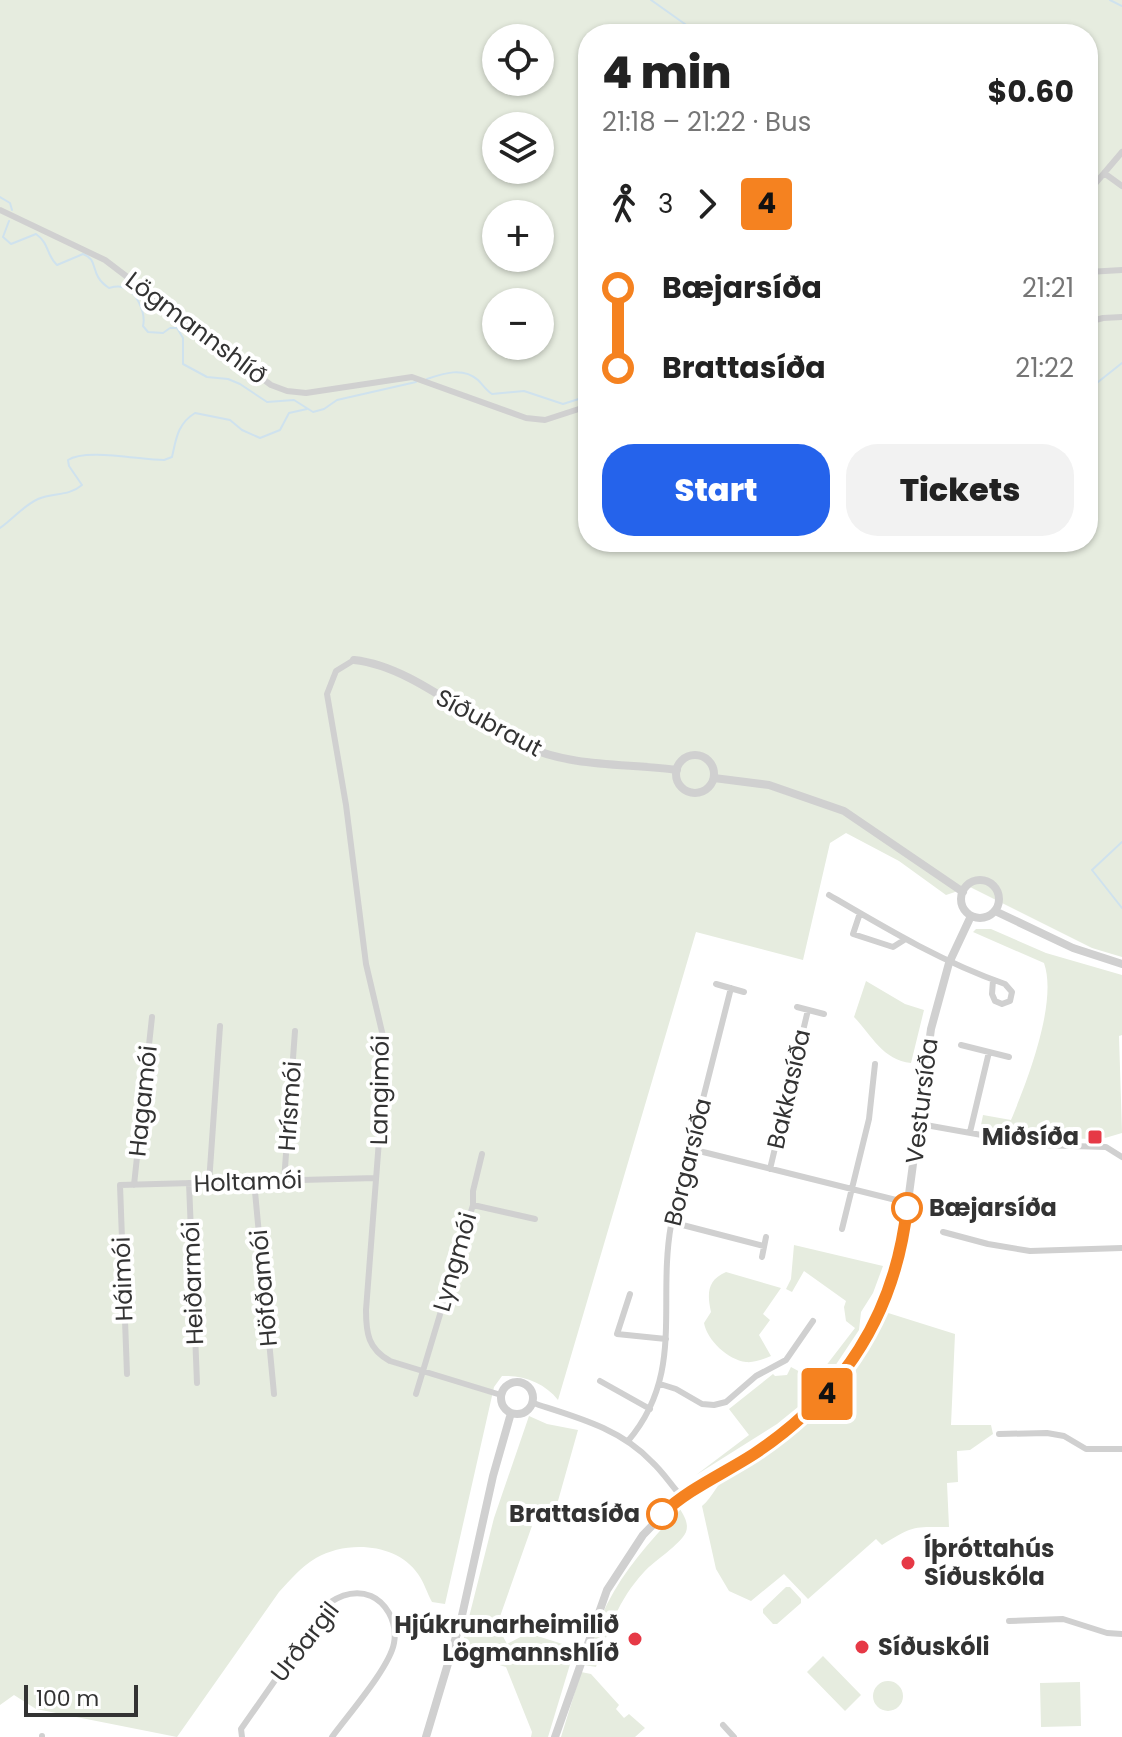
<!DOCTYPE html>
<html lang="en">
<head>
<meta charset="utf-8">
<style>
	:root { --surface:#fff; --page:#f2f2f2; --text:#222; --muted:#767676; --accent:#2563eb }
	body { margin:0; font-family:Poppins,sans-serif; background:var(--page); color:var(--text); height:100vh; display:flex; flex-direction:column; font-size:30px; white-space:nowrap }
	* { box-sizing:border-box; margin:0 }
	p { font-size:26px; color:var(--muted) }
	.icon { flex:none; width:44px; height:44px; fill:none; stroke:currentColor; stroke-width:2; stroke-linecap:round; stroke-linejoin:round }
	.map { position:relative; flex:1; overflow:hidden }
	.panel { position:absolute; left:578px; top:24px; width:520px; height:528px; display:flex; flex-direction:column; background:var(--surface); border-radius:32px; box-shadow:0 2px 6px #0004 }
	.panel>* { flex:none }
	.badge { padding:0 16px; border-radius:6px; font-size:28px; line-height:52px }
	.controls { position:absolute; left:482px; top:24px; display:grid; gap:16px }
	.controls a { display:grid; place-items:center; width:72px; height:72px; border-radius:50%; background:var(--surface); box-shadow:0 2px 6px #0004; font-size:40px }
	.scale { position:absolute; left:24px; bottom:20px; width:114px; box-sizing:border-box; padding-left:8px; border:4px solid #333; border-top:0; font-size:22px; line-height:28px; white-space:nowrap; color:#333; -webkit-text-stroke:6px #fff; paint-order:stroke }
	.map>.badge { position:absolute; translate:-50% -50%; box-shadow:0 0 0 4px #fff }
	.legs { display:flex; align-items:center; gap:12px; height:88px; padding:0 24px; font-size:26px }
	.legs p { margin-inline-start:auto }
	.head { display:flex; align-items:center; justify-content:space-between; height:136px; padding:0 24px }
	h1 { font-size:44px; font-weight:800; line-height:60px }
	.button { display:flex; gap:16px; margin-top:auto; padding:16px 24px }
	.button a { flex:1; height:92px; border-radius:32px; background:var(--accent); color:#fff; font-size:32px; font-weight:800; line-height:92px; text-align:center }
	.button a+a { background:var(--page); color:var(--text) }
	ul { padding:0 24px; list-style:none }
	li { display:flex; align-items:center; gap:28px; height:80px; font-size:30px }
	li i { display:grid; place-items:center; width:12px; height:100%; margin:0 10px; background:currentColor }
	li i::after { content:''; width:20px; height:20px; margin:-10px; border:6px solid; border-radius:50%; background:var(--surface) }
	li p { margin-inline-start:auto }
	li:first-child i { background:linear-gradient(#0000 50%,currentColor 0) }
	li:last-child i { background:linear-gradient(currentColor 50%,#0000 0) }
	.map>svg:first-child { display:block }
	.green { fill:#e6ecdf; fill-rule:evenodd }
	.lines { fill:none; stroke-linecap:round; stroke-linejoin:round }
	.stream { stroke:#cfe2ee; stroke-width:2 }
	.minor { stroke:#d0d0d0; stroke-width:6 }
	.tertiary { stroke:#d0d0d0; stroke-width:8 }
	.line-1-casing { stroke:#fff; stroke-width:18 }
	.line-1 { stroke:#f58220; stroke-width:12 }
	.poi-dot { fill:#e63946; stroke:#fff; stroke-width:3 }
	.stop-1-dot { fill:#fff; stroke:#f58220; stroke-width:4 }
	.labels { text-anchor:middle; stroke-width:8; stroke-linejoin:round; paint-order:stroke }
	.street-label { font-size:24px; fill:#333; stroke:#fff }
	.poi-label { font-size:24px; font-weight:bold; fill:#333; stroke:#fff; text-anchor:end }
	.stop-label { font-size:24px; font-weight:bold; fill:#333; stroke:#fff; text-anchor:start }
</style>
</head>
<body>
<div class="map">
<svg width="1122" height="1737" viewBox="0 0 1122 1737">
	<rect width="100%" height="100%" fill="#fff"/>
	<!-- green -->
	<path class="green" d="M 0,0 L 1122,0 L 1122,957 L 1092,948 L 970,887 L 946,895 L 899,861 L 846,833 L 830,843 L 803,960 L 696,932 L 558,1400 C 545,1383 523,1375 502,1376 L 494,1387 L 445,1604 L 432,1602 C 427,1593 424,1582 418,1574 C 397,1543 347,1540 316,1558 C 301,1567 291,1579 279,1592 L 177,1737 L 36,1709 L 14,1695 L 0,1705 ZM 588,34 L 1088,34 L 1088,542 L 588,542 ZM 496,38 L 540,38 L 540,82 L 496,82 ZM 496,126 L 540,126 L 540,170 L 496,170 ZM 496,214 L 540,214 L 540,258 L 496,258 ZM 496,302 L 540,302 L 540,346 L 496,346 Z
		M 976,929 L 991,929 L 1046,953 L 1122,975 L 1122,1035 L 1119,1036 L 1122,1133 L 1105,1138 L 1101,1135 L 1092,1135 L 1090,1139 C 1052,1138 1018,1134 981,1125 L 983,1115 L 1011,1120 C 1027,1082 1058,1002 1044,963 L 973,932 Z
		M 866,981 L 905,1004 L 924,1010 L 911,1063 C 883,1060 872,1036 854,1017 Z
		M 794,1245 L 883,1266 L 873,1293 L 861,1312 L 859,1330 L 819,1390 L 777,1424 L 696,1475 L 749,1435 L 729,1409 L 773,1374 L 775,1376 L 787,1375 L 791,1367 L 815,1380 L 855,1328 L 846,1321 L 844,1307 L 846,1301 L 804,1271 L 792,1292 L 786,1289 L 791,1279 Z
		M 726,1272 L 781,1288 L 763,1314 L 770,1320 L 759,1335 L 771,1356 C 764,1359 754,1363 746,1362 C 728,1360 707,1340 704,1323 L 711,1312 C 707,1294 707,1280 726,1272 Z
		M 885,1312 L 955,1334 L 951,1425 L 991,1425 L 993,1434 L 970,1450 L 957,1451 L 958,1482 L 947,1483 L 949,1527 C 913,1527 914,1525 882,1545 L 876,1539 L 808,1599 L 784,1574 L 751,1601 L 729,1591 L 716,1569 L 702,1506 C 713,1497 717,1483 729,1474 C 758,1451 791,1433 819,1408 C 848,1382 866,1346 885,1312 Z
		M 529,1416 L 547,1424 L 578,1430 L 556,1508 L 539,1506 L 497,1625 L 507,1644 L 528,1633 L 575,1648 L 548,1737 L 531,1737 L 532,1732 L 506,1667 L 460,1653 L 494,1518 Z
		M 680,1509 C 684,1516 689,1523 686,1532 C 680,1545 655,1560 644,1572 C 618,1600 608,1631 596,1667 L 584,1665 C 590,1649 594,1632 601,1617 C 619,1575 649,1542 680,1509 Z
		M 786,1587 L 790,1587 L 801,1599 L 801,1603 L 777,1624 L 773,1624 L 763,1613 L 763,1609 Z
		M 823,1656 L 861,1695 L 845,1711 L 807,1672 Z
		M 581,1672 L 591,1674 L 619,1705 L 616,1709 L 624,1718 L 629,1714 L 645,1728 L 635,1737 L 561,1737 Z
		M873 1696a15 15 0 1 1 30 0a15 15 0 1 1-30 0Z
		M 1080,1682 L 1081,1726 L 1041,1727 L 1040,1683 Z"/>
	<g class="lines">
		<!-- stream -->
		<path class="stream" d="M 651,0 L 699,34
			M 1110,0 L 1122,6
			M 0,197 L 10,203 L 12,210
			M 9,221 L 3,237 L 11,244 L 36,234 C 50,244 46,255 57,265 L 83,254 C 100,260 88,274 109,288 C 113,287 118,286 122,287 C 137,290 146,314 143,326 L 148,332 L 163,333 L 170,328 L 177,328 L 183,338 L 183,364 L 207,377 L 228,379 L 240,384 L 267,402 L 294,400 L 313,412 L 324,409 L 337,400 L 416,382
			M 427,379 C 444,373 463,367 478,380 C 483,385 486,390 492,394 L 524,391 L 563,404 L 588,396
			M 1088,390 L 1122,363
			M 0,528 C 13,519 23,506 38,499 C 53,492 68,497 82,485 L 69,466 L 68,460 C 85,448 141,460 164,460 L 172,457 C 176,440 177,424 195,413 L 230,420 L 242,430 L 260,438 L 280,430 L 289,413 L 307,409
			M 1122,842 L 1092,870 L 1122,908"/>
		<!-- minor -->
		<path class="minor" d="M 1104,173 L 1122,186
			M 1088,192 L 1122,152
			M 0,210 L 105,260 L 226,352 L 271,385 L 287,391 L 306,393 L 412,377 L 526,418 L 545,420 L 588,406
			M 1088,272 L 1122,270
			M 1088,322 L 1103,318 L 1122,317
			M 354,660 L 336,671 L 327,694 L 346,805 L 366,964 L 386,1049 L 366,1310 C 366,1333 368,1349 390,1361 L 501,1395
			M 829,895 C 887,929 942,962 1005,984 L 1012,992 L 1010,1001 L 1002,1004 L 995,1001 L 992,994 L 993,980
			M 860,913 L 853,934 L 893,947 L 904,940
			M 716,984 L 744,992
			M 797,1007 L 824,1014
			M 961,1045 L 1009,1057
			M 920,1124 L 1038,1145 L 1106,1147 L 1122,1157
			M 970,1132 L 989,1052
			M 691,1149 L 908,1203
			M 770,1169 L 808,1010
			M 254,1181 L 274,1394
			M 284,1181 L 295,1031
			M 189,1183 L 197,1383
			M 209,1183 L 220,1026
			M 134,1185 L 152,1017
			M 473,1205 L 535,1219
			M 671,1222 L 764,1246
			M 842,1229 L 869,1119 L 875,1064
			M 943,1232 L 988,1244 L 1030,1251 L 1122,1248
			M 762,1257 L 766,1237
			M 630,1294 L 617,1334 L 666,1339
			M 127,1374 L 120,1185 L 376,1178
			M 600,1381 L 650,1409
			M 660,1384 L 676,1389 L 702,1404 L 714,1405 L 726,1402 L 756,1376 L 786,1360 L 813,1321
			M 416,1394 L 473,1205 L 473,1191 L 482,1154
			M 533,1403 C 576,1417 620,1428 652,1462 C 663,1472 671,1485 681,1496
			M 999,1434 L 1047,1433 L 1064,1436 L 1086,1449 L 1122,1449
			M 628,1441 C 685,1374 657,1304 671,1225 C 675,1201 684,1177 689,1154 C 703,1099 717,1043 731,988
			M 1009,1621 L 1063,1619 L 1107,1633 L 1122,1634
			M 723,1725 L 734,1737
			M 42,1737 L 42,1736
			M 242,1737 L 241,1729 L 329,1603 C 341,1595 356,1590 371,1596 C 378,1599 385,1606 389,1613 C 394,1622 396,1632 394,1643 C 390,1667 348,1715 332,1737"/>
		<!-- tertiary -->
		<path class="tertiary" d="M 354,660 C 413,666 471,722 525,746 C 574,768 625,763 677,770
			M676 774a19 19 0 1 1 38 0a19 19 0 1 1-38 0Z
			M 714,778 L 769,785 L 844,811 L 963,892
			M961 899a19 19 0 1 1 38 0a19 19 0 1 1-38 0Z
			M 995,911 L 1073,948 L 1122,964
			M501 1398a16 16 0 1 1 32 0a16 16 0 1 1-32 0Z
			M 426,1737 L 461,1620 L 493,1476 L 511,1413
			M 555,1737 L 607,1590 L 643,1535 L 681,1496 L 753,1454 L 810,1410 L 846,1370 L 872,1327 L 893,1277 L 903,1239 L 931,1029 L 949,963 L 971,916"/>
	</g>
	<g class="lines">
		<!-- line-1 casing -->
		<g class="line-1-casing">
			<path id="line-1" d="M 662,1514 C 688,1489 723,1474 754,1454 C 843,1395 895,1315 907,1208"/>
		</g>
		<!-- line-1 -->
		<use href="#line-1" class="line-1"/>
	</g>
	<!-- markers -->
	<g class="poi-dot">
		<rect x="1087" y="1129" width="16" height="16" rx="4"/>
		<circle cx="908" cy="1563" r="8"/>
		<circle cx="635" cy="1639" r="8"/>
		<circle cx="862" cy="1647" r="8"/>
	</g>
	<g class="stop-1-dot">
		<circle cx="907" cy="1208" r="14"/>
		<circle cx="662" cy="1514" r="14"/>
	</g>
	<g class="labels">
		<!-- street labels -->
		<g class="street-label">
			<text transform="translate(196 328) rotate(37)" y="8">Lögmannshlíð</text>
			<text transform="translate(489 723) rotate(28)" y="8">Síðubraut</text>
			<text transform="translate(789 1089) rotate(-77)" y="8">Bakkasíða</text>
			<text transform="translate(380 1090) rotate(-89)" y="8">Langimói</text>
			<text transform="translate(143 1101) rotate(-84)" y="8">Hagamói</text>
			<text transform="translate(922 1101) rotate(-83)" y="8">Vestursíða</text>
			<text transform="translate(290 1106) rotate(-86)" y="8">Hrísmói</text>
			<text transform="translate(688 1162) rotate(-76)" y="8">Borgarsíða</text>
			<text transform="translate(248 1182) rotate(-2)" y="8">Holtamói</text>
			<text transform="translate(455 1262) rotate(-74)" y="8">Lyngmói</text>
			<text transform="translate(123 1279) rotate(-92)" y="8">Háimói</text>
			<text transform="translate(193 1283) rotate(-92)" y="8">Heiðarmói</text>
			<text transform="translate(264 1288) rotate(-95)" y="8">Höfðamói</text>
			<text transform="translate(305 1642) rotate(-52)" y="8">Urðargil</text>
		</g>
		<!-- poi labels -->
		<g class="poi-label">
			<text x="1079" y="1145">Miðsíða</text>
			<text x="924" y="1557" text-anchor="start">Íþróttahús<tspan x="924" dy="28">Síðuskóla</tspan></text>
			<text x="619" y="1633">Hjúkrunarheimilið<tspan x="619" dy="28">Lögmannshlíð</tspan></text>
			<text x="878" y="1655" text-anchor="start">Síðuskóli</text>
		</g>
		<!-- stop labels -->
		<g class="stop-label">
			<text x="929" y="1216">Bæjarsíða</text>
			<text x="640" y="1522" text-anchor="end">Brattasíða</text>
		</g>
	</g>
</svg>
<div class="controls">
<a><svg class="icon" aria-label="locate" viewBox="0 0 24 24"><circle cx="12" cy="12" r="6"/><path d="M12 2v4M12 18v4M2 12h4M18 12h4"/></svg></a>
<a><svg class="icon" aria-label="layers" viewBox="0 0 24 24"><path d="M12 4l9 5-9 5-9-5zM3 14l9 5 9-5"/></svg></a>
<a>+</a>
<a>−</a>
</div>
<div class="scale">100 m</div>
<b class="badge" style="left:827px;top:1394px;background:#f58220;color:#111">4</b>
<section class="panel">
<div class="head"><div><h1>4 min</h1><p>21:18 – 21:22 · Bus</p></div><b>$0.60</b></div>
<div class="legs"><svg class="icon" aria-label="walk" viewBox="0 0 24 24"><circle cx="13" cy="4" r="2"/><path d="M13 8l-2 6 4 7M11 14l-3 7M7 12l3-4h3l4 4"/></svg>3<svg class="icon" aria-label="forward" viewBox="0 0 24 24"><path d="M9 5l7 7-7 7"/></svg><b class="badge" style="background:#f58220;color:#111">4</b></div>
<ul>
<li><i style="color:#f58220"></i><b>Bæjarsíða</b><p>21:21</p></li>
<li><i style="color:#f58220"></i><b>Brattasíða</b><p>21:22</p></li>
</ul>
<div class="button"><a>Start</a><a>Tickets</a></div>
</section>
</div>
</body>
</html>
